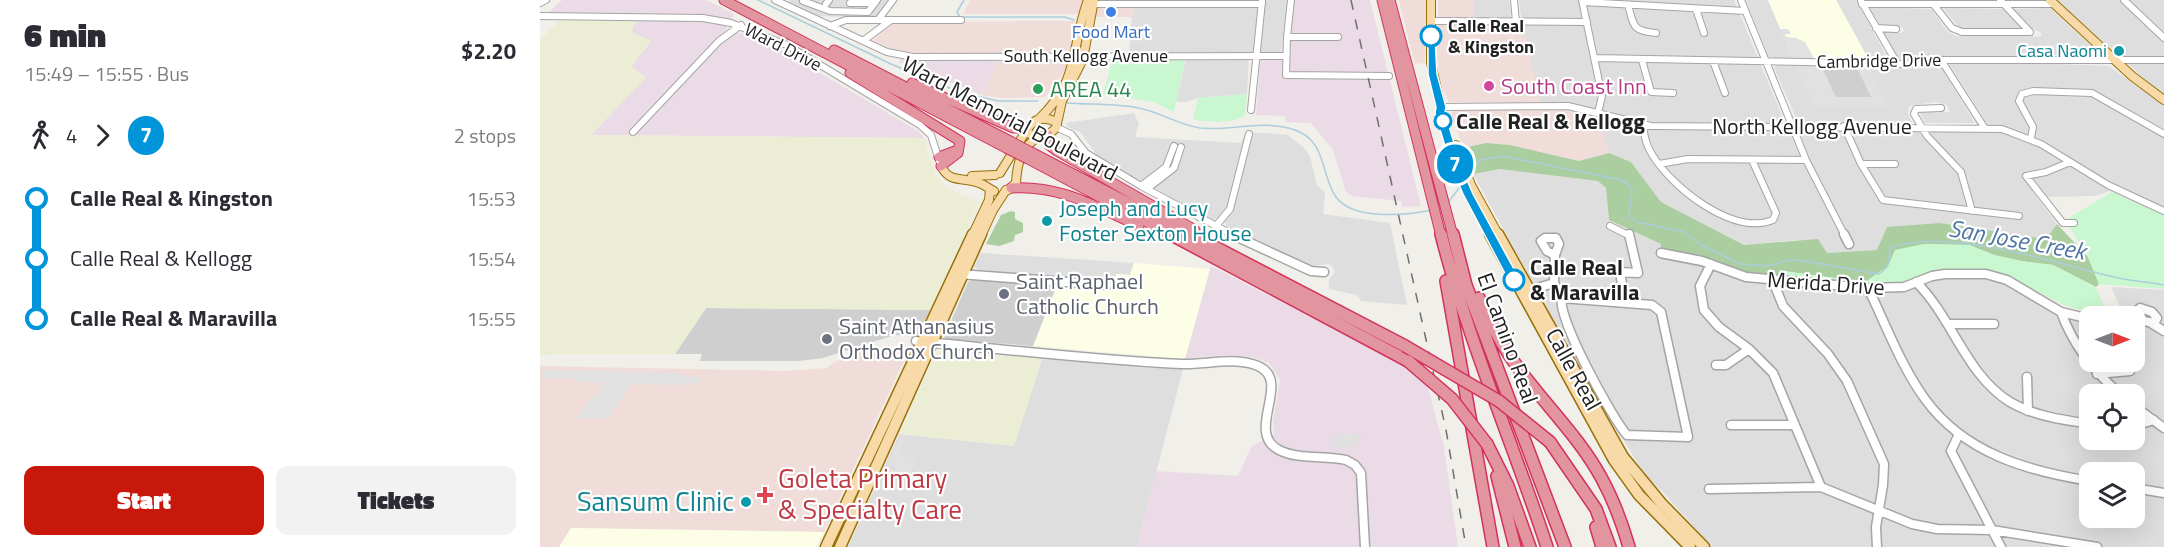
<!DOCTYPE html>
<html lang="en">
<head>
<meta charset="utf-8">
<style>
	:root { --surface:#fff; --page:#f2f2f3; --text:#2b2b33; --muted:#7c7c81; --accent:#c8170b }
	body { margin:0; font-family:"Titillium Web",sans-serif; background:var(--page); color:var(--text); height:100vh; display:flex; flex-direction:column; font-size:22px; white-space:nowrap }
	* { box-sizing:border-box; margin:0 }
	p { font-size:20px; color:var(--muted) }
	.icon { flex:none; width:33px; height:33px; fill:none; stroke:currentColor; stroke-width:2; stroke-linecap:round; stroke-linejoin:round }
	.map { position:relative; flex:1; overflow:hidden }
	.sheet { display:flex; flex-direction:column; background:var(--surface); width:540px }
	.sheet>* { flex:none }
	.badge { padding:0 12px; border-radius:20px; font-size:21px; line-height:39px }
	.needle { width:39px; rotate:90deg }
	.fabs { position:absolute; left:1539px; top:306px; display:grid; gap:12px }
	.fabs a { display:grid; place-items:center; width:66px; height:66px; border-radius:12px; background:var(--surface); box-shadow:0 6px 24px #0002; font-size:30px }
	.map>.badge { position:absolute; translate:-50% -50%; box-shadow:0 0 0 3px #fff }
	.legs { display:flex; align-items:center; gap:9px; height:66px; padding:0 24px; font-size:20px }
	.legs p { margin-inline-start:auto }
	.headline { display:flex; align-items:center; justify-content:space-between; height:102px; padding:0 24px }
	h1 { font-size:33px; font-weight:800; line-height:45px }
	.primary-button { display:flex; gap:12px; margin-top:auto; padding:12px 24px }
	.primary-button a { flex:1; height:69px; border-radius:12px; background:var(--accent); color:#fff; font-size:24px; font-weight:800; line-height:69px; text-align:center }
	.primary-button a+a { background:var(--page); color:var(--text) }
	ul { padding:0 24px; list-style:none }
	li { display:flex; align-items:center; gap:21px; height:60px; font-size:22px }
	li i { display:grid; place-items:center; width:9px; height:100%; margin:0 8px; background:currentColor }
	li i::after { content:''; width:15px; height:15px; margin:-8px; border:4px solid; border-radius:50%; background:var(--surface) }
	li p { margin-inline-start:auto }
	li:first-child i { background:linear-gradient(#0000 50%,currentColor 0) }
	li:last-child i { background:linear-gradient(currentColor 50%,#0000 0) }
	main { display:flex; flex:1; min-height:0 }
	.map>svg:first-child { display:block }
	.residential { fill:#dfdede; fill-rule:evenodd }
	.commercial { fill:#f0dcd9 }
	.industrial { fill:#eadbe6 }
	.education { fill:#fcfee5 }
	.religious { fill:#cfcfcf }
	.farmland { fill:#ebeed5 }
	.forest { fill:#aacea0 }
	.park { fill:#c9f7d0 }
	.parking { fill:#e1e1e1 }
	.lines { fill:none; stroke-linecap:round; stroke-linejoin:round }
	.stream { stroke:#accedc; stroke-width:1.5 }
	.minor-far1-casing { stroke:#a5a5a5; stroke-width:8 }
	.minor-casing { stroke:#a5a5a5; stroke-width:11 }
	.major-far1-casing { stroke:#977108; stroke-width:10 }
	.major-casing { stroke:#977108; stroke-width:13 }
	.highway-far1-casing { stroke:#d3325e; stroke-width:11 }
	.highway-casing { stroke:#d3325e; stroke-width:14 }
	.minor-far1 { stroke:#fff; stroke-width:6 }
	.minor { stroke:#fff; stroke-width:8 }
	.major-far1 { stroke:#f7daa7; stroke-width:8 }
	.major { stroke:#f7daa7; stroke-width:10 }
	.highway-far1 { stroke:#e3959f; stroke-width:9 }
	.highway { stroke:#e3959f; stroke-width:11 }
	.rail { stroke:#6f6f6f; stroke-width:1.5; stroke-dasharray:10 10; stroke-linecap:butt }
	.highway-bridge-far1-casing { stroke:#d3325e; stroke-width:11; stroke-linecap:butt }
	.highway-bridge-casing { stroke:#d3325e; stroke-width:14; stroke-linecap:butt }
	.highway-bridge-far1 { stroke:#e3959f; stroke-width:9 }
	.highway-bridge { stroke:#e3959f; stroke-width:11 }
	.line-1 { fill:#0095da; stroke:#fff; stroke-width:1.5 }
	.shop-dot { fill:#3f7fe0; stroke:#fff; stroke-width:2 }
	.stop-1-dot { fill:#fff; stroke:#0095da; stroke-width:3 }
	.culture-dot { fill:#0f9aa8; stroke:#fff; stroke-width:2 }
	.hotel-dot { fill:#d1479c; stroke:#fff; stroke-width:2 }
	.leisure-dot { fill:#2e9e5b; stroke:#fff; stroke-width:2 }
	.worship-dot { fill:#6b7280; stroke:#fff; stroke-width:2 }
	.health-dot { fill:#e0444e; stroke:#fff; stroke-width:2 }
	.labels { text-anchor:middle; stroke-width:4.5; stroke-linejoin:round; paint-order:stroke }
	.far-stop-label { font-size:18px; font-weight:bold; fill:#212121; stroke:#fff; text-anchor:start }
	.far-shop-label { font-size:18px; fill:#366cbe; stroke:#fff }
	.far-street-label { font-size:18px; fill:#212121; stroke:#fff }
	.far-culture-label { font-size:18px; fill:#0d838f; stroke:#fff; text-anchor:end }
	.hotel-label { font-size:22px; fill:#b23c85; stroke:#fff; text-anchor:start }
	.leisure-label { font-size:22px; fill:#27864d; stroke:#fff; text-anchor:start }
	.street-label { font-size:22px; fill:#212121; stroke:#fff }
	.stop-label { font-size:22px; font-weight:bold; fill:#212121; stroke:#fff; text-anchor:start }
	.culture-label { font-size:22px; fill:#0d838f; stroke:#fff; text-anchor:start }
	.worship-label { font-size:22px; fill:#5b616d; stroke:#fff; text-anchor:start }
	.water-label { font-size:24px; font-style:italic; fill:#4e74a5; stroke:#fff }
	.near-health-label { font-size:27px; fill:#be3a42; stroke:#fff; text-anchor:start }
	.near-culture-label { font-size:27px; fill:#0d838f; stroke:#fff; text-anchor:end }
</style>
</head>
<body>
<main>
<section class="sheet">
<div class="headline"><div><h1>6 min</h1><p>15:49 – 15:55 · Bus</p></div><b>$2.20</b></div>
<div class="legs"><svg class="icon" aria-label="walk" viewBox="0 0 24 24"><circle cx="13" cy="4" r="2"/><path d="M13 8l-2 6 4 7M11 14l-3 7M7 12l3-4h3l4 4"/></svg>4<svg class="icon" aria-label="forward" viewBox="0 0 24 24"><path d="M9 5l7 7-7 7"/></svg><b class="badge" style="background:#0095da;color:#fff">7</b><p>2 stops</p></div>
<ul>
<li><i style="color:#0095da"></i><b>Calle Real &amp; Kingston</b><p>15:53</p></li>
<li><i style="color:#0095da"></i><span>Calle Real &amp; Kellogg</span><p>15:54</p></li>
<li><i style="color:#0095da"></i><b>Calle Real &amp; Maravilla</b><p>15:55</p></li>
</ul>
<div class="primary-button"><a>Start</a><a>Tickets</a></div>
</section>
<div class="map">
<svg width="1624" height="547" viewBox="0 0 1624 547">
	<rect width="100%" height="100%" fill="#f1efe9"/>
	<!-- residential -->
	<path class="residential" d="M 251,0 L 349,0 L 335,18 L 279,16 L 247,3 Z
		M 597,0 L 747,0 L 741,53 L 709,53 L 707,94 L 658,98 L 646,102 L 636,102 L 647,53 L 589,53 L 592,17 Z
		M 933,0 L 969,0 L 971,19 L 933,19 Z
		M 979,0 L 1194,0 L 1248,130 L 1452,131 L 1407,60 L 1569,66 L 1624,106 L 1624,207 L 1572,190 L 1555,196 L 1497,197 L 1517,224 L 1506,239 L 1400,223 L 1337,250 L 1287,253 L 1257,240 L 1204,245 L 1121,202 L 1091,162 L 1069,153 L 1056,117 L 1039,112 L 1002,110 L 982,24 Z
		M 1206,0 L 1228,0 L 1253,59 L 1229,57 Z
		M 1296,0 L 1316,0 L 1348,59 L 1329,60 Z
		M 1516,0 L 1624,0 L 1624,94 L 1617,90 Z
		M 1329,7 L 1391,9 L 1408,32 L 1416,36 L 1488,35 L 1497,37 L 1502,36 L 1500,32 L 1493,29 L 1473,9 L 1510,8 L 1561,55 L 1555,57 L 1397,56 L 1362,60 L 1357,57 L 1343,31 L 1361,33 L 1364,31 L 1363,28 L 1353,25 L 1340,25 Z
		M 1403,8 L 1463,9 L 1483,28 L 1420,29 Z
		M 1398,63 L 1435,123 L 1385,123 L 1379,111 L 1410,112 L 1407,105 L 1395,102 L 1369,106 L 1368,113 L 1372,123 L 1258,122 L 1234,68 L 1237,65 L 1256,66 L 1274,106 L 1348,106 L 1328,66 Z
		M 594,113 L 599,124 L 595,137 L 701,143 L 706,132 L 748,135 L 764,148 L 770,156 L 777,186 L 785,192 L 783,214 L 850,223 L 867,305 L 821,301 L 817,295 L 789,289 L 789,279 L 795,272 L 792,266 L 788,264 L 772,266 L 686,227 L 686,224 L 677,219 L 673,220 L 559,158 L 540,132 L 528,127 L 526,123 Z
		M 960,169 L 1058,181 L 1066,188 L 1069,220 L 1121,244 L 1306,285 L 1392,276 L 1454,276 L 1521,312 L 1549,319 L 1550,362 L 1594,362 L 1594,316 L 1584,316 L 1571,287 L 1624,290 L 1624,547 L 1172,547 L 1121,490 L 1106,477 L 1043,373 L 933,174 ZM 1550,394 L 1594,394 L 1594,440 L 1550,440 ZM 1550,472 L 1594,472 L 1594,518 L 1550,518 Z
		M 440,253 L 594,263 L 590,275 L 577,274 L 574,279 L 561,280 L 440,270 L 434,267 Z
		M 502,359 L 643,369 L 597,547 L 308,547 L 359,434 L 474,446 Z"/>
	<!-- commercial -->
	<path class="commercial" d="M 430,0 L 597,0 L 592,17 L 554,17 L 554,14 L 423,14 Z
		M 859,0 L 886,0 L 885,63 L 875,64 Z
		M 898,0 L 933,0 L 933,19 L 898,17 Z
		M 535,21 L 531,51 L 528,52 L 381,54 L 351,49 L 333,40 L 355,22 Z
		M 982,24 L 1001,103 L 909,102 L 900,81 L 897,60 L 898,25 Z
		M 526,59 L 529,61 L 523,73 L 505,97 L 461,98 L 442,95 L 458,60 Z
		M 914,110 L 1019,110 L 1057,117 L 1069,153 L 1039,161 L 970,145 L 946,143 L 923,148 L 911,113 Z
		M 319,352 L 368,352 L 284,532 L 31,528 L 19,547 L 0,547 L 0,366 L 245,371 L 287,368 L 293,363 Z"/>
	<!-- industrial -->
	<path class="industrial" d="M 22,0 L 166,0 L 194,14 L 185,31 L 216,35 L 378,131 L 384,138 L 50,135 L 106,77 L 91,67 L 111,41 L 92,33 L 93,26 L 104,15 L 7,14 Z
		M 747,0 L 830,0 L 881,206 L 863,207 L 861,201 L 812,196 L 806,192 L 793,150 L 771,123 L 745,122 L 745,116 L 716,115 L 720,60 L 741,58 Z
		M 361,59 L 374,61 L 458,60 L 442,95 L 358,62 Z
		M 671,266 L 861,363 L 886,381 L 904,447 L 918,547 L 597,547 L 616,471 L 698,476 L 712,446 L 734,434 L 733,421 L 740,380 L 729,363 L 713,357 L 684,355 L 645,359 Z"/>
	<!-- education -->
	<path class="education" d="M 1228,0 L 1296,0 L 1329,60 L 1253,59 Z
		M 594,263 L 670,269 L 645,359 L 493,346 L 517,285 L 569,290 L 575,285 L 576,274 L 590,275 Z
		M 31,528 L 284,532 L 276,547 L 19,547 Z"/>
	<!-- religious -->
	<path class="religious" d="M 1256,66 L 1328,66 L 1349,106 L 1274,106 Z
		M 432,280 L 517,285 L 493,346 L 406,339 L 404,337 L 428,282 Z
		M 166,308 L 390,310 L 377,337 L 355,335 L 283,358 L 259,361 L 160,361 L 162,354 L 135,354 Z"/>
	<!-- farmland -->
	<path class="farmland" d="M 20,20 L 98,21 L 93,26 L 92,33 L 111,40 L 91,67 L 106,78 L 51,135 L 384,138 L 395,174 L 407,187 L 417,193 L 440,202 L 390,310 L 166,308 L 135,354 L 0,355 L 0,40 Z
		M 401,351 L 502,359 L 474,446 L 359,434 L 396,353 Z"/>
	<!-- forest -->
	<path class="forest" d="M 946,143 L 970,145 L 1039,161 L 1069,153 L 1091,162 L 1121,202 L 1204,245 L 1278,239 L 1287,253 L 1337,250 L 1347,227 L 1400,223 L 1506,239 L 1517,224 L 1548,257 L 1559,284 L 1556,287 L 1513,265 L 1481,261 L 1454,255 L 1429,245 L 1383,244 L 1325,282 L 1243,271 L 1233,281 L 1121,259 L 1121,244 L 1069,220 L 1066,188 L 1058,181 L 960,169 L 933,174 L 923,148 Z
		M 471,211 L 475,212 L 475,219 L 483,223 L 483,232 L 475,235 L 474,241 L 459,246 L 446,244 L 461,215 Z"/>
	<!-- park -->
	<path class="park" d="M 573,59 L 645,59 L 634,112 L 614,102 L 563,94 Z
		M 707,94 L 705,115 C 692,125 669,121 653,120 L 658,98 Z
		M 1572,192 L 1624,215 L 1624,289 L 1559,284 L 1548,257 L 1525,220 Z
		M 1383,244 L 1429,245 L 1454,255 L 1481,261 L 1513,265 L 1556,287 L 1567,314 C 1517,311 1498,287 1456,271 L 1454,276 L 1405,274 L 1364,287 L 1233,281 L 1243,271 L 1325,282 L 1348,266 L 1355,250 Z"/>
	<!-- parking -->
	<path class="parking" d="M 1240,29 L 1248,29 L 1251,34 L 1245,34 L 1246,37 L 1256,38 L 1265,42 L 1274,59 L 1253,59 Z
		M 1256,66 L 1281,66 L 1296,97 L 1331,97 L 1316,66 L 1328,66 L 1349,106 L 1274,106 Z
		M 5,370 L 142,373 L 140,376 L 161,377 L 158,383 L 145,383 L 143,385 L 93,384 L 95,380 L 89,380 L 93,382 L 67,419 L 36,418 L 51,397 L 56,397 L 64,383 L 37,382 L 38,379 L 0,378 Z
		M 793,433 L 822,435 L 814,446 L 807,448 L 792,447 Z
		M 360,439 L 365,439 L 358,455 L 371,456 L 370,459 L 376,460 L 366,482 L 356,482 L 357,479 L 352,478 L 357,467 L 347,465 Z"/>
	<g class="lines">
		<!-- stream -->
		<path class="stream" d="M 218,0 L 351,64 L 417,91 L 458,101 L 498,101
			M 424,0 L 417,12 L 420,17 L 525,17 L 534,20
			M 526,103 C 552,105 578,103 603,109 C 623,114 640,125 660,128 C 691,131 725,119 755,130 C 787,141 780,174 796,197 C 813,221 867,215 892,210
			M 930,172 L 940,160 L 963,156 L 1077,179 L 1088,184 L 1092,190 L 1089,216 L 1097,222 L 1144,232 L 1161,245 L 1201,264 L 1227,266 L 1250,260 L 1264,261 L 1339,274 L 1347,267 L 1351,247 C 1415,228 1510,262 1574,277 C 1590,281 1607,282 1624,285
			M 907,204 L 922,184"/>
		<!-- minor-far1 casing -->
		<g class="minor-far1-casing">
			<path id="minor-far1" d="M 235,0 L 347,52 L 373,57 L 746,56
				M 974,0 L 976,22
				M 1042,0 L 1062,96 L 1058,113
				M 1201,0 L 1266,160 L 1305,236
				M 1584,0 L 1624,38
				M 263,1 L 290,11 L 328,12 L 337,0
				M 1321,1 L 1357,63
				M 1043,2 L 1205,11
				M 0,3 L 6,0
				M 310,3 L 335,3
				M 286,4 L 289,0
				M 550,4 L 722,4
				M 1322,4 L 1515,4
				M 1088,5 C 1094,26 1092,31 1116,33
				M 1394,5 L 1412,28 L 1422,32 L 1490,32 L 1460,0
				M 1156,9 L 1164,33
				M 0,16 L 163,18 L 191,23 L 247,45 L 380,125 L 391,135 L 400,163
				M 338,20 L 353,0
				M 891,21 L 1047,22
				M 290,26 L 306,20 L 421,20
				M 1336,28 L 1356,29
				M 747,37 L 751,0
				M 798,37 L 747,37 L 746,75 L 849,76
				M 323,41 L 351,20
				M 1054,58 L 1366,64 L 1401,60 L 1624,60
				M 1102,60 L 1111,92 L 1133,93
				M 1401,60 L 1444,127
				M 1173,61 L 1185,93
				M 901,107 L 1028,106 L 1111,126 L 1462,129 L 1501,144 L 1568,185 L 1624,211
				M 1401,108 L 1376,109 L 1374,114 L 1387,136 L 1421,172 L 1432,211
				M 711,110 L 722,1
				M 1103,125 C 1104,136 1106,146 1113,156 C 1133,188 1193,236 1233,220 L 1236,213 L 1212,160
				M 1304,126 L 1321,164 L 1343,200 L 1479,216
				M 516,127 L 531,134 L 546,153 L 601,186 L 695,236
				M 93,132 L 179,41 L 201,25
				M 1491,138 L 1493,127 L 1479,101 L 1482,94 L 1493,91 L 1552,93 L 1624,134
				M 1530,162 L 1506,172 L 1486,176 L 1523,223 L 1534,223
				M 1119,164 L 1148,159 L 1266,160
				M 1321,164 L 1355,164
				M 601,186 L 626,167 L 634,146
				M 607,189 L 634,168 L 641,147
				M 1070,226 L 1090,236
				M 675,227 L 690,209 L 709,134"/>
		</g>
		<!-- minor casing -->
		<g class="minor-casing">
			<path id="minor" d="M 691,234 L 771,271 L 784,272
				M 1304,234 L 1309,244
				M 1005,238 L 1016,238 L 1019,244 L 1015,255 L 1007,251 L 1001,241 Z
				M 1121,253 L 1162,261 L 1206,277 L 1328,288 L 1364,287 L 1392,276 L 1405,274 L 1446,274 L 1467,280 L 1521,312 L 1550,319
				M 1015,255 L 1014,283 L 1022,298
				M 1171,264 L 1160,286 L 1164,310 L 1179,327 L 1209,349 L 1233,373 L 1281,487
				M 419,274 L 567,285
				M 1233,281 L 1243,306 L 1288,354 L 1307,381 L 1344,464 L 1343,485 L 1336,527 L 1337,547
				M 1376,282 C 1412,317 1426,375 1470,402 C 1494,416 1523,420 1550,424
				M 1328,288 C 1346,325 1361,366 1385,399 C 1424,453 1487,471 1550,481
				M 987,291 L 1014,283
				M 1022,298 L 1112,305 L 1121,312 L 1148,437 L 1087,435 C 1072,418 1016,316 1022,298 Z
				M 1085,303 L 1080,272 L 1098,273 L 1089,234
				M 1600,308 L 1612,312 L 1617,318 L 1615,322 C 1606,323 1599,320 1595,312 Z
				M 1521,312 C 1533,345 1553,371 1580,394
				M 1611,323 L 1624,331
				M 1409,324 L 1454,324
				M 376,341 C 464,349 552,360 641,364 C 666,365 694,356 718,366 C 753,381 704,432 739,450 C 759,460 785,455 806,460 L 815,465 L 821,473 L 825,547
				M 1176,365 L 1186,365 L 1209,349
				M 1557,374 L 1590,371
				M 1487,377 L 1488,411
				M 1594,406 L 1624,428
				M 1191,425 L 1255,425
				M 1594,426 L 1614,420
				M 1419,434 L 1411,451 L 1461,547
				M 1594,488 L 1624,493
				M 1169,489 L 1281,487 L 1372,524 L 1397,529 L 1452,530 L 1557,547"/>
		</g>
		<!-- major-far1 casing -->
		<g class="major-far1-casing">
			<path id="major-far1" d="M 891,0 L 891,63 L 901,107 L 900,113 C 914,160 927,193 951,236
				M 1510,0 L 1592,76 L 1624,100
				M 499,119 C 541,79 530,48 548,0
				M 486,131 C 496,140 507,137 516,128 L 522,101 L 543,59 L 554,0
				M 486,131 C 493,119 503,115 516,122
				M 916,145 L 931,185 L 959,236
				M 401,166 C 410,183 419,177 436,182 C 442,183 448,188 454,191
				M 460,173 L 486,131
				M 432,176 L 455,175
				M 468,190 L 476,183 C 477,164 481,146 499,137
				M 432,236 L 449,200 L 450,189
				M 441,236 L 453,210 L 466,190"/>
		</g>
		<!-- major casing -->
		<g class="major-casing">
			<path id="major" d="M 950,234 L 1074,460 L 1099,495 L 1150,547
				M 958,234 L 1083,457 L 1121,503 L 1164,547
				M 286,547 L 433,234
				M 300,547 L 441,234"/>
		</g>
		<!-- highway-far1 casing -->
		<g class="highway-far1-casing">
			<path id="highway-far1" d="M 184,0 L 466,148
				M 842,0 L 901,236
				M 850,0 L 913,236
				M 294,50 L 470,141
				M 310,73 L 420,141 L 418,153 L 401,166
				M 372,83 L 473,128 L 486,128
				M 508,135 L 509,145 L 517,151 L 655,230
				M 491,152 L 653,236
				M 399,157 L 415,151
				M 488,159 L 633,236
				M 471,188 C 521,185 554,206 599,226"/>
		</g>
		<!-- highway casing -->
		<g class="highway-casing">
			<path id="highway" d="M 630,234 L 868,361
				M 650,234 L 865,346
				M 901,234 C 928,341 973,443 1007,547
				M 913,234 L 926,285 L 1025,547
				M 906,281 L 953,547
				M 939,298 C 949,320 960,342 974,362 C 1002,402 1039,436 1062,479 C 1074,501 1082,523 1089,547
				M 1010,442 L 1056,509 L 1070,547
				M 947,444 L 968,486 L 990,547
				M 957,476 L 975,547
				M 1056,527 L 1062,547"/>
		</g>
		<!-- minor-far1 -->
		<use href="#minor-far1" class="minor-far1"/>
		<!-- minor -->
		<use href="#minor" class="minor"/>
		<!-- major-far1 -->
		<use href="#major-far1" class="major-far1"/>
		<!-- major -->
		<use href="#major" class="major"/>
		<!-- highway-far1 -->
		<use href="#highway-far1" class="highway-far1"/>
		<!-- highway -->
		<use href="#highway" class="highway"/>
		<!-- rail -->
		<path class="rail" d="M 811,0 L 906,430 L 926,547"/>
		<!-- highway-bridge-far1 casing -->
		<g class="highway-bridge-far1-casing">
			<path id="highway-bridge-far1" d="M 470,141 L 491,152
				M 466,148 L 488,159"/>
		</g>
		<!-- highway-bridge casing -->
		<g class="highway-bridge-casing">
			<path id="highway-bridge" d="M 865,346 L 959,401 L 1010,442
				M 868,361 L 912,399 L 947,444"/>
		</g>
		<!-- highway-bridge-far1 -->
		<use href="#highway-bridge-far1" class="highway-bridge-far1"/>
		<!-- highway-bridge -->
		<use href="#highway-bridge" class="highway-bridge"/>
	</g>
	<!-- line-1 -->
	<path class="line-1" d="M 888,34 L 895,36 L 897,74 L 906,107 L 905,113 L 921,166 L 933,194 L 980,280 L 979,283 L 970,283 L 923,194 L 911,166 L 895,113 L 896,107 L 888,74 Z"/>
	<!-- markers -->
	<circle class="shop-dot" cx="571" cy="12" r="6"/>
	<g class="stop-1-dot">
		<circle cx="891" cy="36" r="10"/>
		<circle cx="903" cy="121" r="8"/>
		<circle cx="974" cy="280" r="10"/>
	</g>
	<g class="culture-dot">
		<circle cx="1579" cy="51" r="6"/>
		<circle cx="507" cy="221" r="6"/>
		<circle cx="206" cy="502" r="6"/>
	</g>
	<circle class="hotel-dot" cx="949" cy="86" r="6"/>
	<circle class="leisure-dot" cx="498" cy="89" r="6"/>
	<g class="worship-dot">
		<circle cx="464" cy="294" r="6"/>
		<circle cx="287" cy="339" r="6"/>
	</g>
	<path class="health-dot" d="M222 486h6v6h6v6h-6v6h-6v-6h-6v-6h6z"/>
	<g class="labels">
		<!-- far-stop labels -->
		<g class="far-stop-label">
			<text x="908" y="32">Calle Real<tspan x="908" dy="21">&amp; Kingston</tspan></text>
		</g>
		<!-- far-shop labels -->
		<g class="far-shop-label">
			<text x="571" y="38">Food Mart</text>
		</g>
		<!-- far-street labels -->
		<g class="far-street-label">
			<text transform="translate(243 47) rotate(27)" y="6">Ward Drive</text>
			<text x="546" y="62">South Kellogg Avenue</text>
			<text transform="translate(1339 61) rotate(-1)" y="6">Cambridge Drive</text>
		</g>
		<!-- far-culture labels -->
		<g class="far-culture-label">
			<text x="1567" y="57">Casa Naomi</text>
		</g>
		<!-- hotel labels -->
		<g class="hotel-label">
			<text x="961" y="94">South Coast Inn</text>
		</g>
		<!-- leisure labels -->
		<g class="leisure-label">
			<text x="510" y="97">AREA 44</text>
		</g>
		<!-- street labels -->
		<g class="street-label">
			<text transform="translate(470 118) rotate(28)" y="8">Ward Memorial Boulevard</text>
			<text x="1272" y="134">North Kellogg Avenue</text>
			<text transform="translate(1286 283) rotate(4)" y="8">Merida Drive</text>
			<text transform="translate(968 338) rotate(70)" y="8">El Camino Real</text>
			<text transform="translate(1034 369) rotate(61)" y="8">Calle Real</text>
		</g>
		<!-- stop labels -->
		<g class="stop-label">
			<text x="916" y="129">Calle Real &amp; Kellogg</text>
			<text x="990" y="275">Calle Real<tspan x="990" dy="25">&amp; Maravilla</tspan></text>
		</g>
		<!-- culture labels -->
		<g class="culture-label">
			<text x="519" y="216">Joseph and Lucy<tspan x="519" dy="25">Foster Sexton House</tspan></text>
		</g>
		<!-- worship labels -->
		<g class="worship-label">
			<text x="476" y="289">Saint Raphael<tspan x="476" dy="25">Catholic Church</tspan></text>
			<text x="299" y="334">Saint Athanasius<tspan x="299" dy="25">Orthodox Church</tspan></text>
		</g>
		<!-- water labels -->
		<g class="water-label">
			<text transform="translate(1477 240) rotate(10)" y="8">San Jose Creek</text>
		</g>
		<!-- near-health labels -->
		<g class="near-health-label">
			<text x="238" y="488">Goleta Primary<tspan x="238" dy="31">&amp; Specialty Care</tspan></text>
		</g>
		<!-- near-culture labels -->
		<g class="near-culture-label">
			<text x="194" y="511">Sansum Clinic</text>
		</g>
	</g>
</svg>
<div class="fabs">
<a><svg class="needle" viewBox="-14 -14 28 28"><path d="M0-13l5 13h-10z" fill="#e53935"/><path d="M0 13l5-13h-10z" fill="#7c7c81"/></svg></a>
<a><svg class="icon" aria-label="locate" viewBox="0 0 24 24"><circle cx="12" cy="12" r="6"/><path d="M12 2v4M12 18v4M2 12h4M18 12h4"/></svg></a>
<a><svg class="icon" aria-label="layers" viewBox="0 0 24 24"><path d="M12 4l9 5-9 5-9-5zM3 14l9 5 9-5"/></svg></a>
</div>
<b class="badge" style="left:915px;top:164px;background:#0095da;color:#fff">7</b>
</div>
</main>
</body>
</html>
